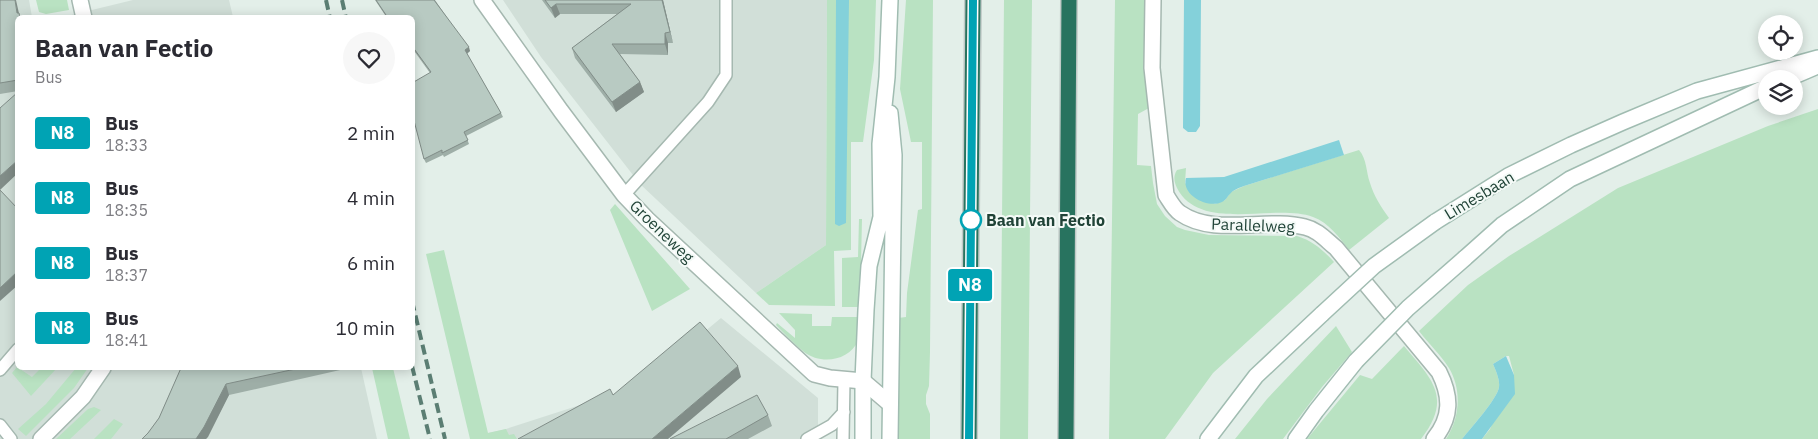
<!DOCTYPE html>
<html lang="en">
<head>
<meta charset="utf-8">
<style>
	:root { --surface:#fff; --page:#f7f7f7; --text:#2b2b33; --muted:#7c7c81 }
	body { margin:0; font-family:"IBM Plex Sans",sans-serif; background:var(--page); color:var(--text); height:100vh; display:flex; flex-direction:column; font-size:19px; white-space:nowrap }
	* { box-sizing:border-box; margin:0 }
	p { font-size:16px; color:var(--muted) }
	.icon { flex:none; width:28px; height:28px; fill:none; stroke:currentColor; stroke-width:2; stroke-linecap:round; stroke-linejoin:round }
	.map { position:relative; flex:1; overflow:hidden }
	.details { position:absolute; left:15px; top:15px; width:400px; height:355px; display:flex; flex-direction:column; background:var(--surface); border-radius:8px; box-shadow:0 2px 12px #0003 }
	.details>* { flex:none }
	.badge { padding:0 10px; border-radius:4px; font-size:18px; line-height:32px }
	.buttons { position:absolute; left:1758px; top:15px; display:grid; gap:10px }
	.buttons a { display:grid; place-items:center; width:45px; height:45px; border-radius:50%; background:var(--surface); box-shadow:0 2px 12px #0003; font-size:25px }
	.map>.badge { position:absolute; translate:-50% -50%; box-shadow:0 0 0 2px #fff }
	.round { display:grid; place-items:center; flex:none; width:52px; height:52px; border-radius:26px; background:var(--page) }
	.summary { display:flex; align-items:center; justify-content:space-between; height:85px; padding:0 20px }
	h1 { font-size:24px; font-weight:800; line-height:38px }
	ul { padding:0; list-style:none }
	li { display:flex; align-items:center; gap:15px; height:65px; padding:0 20px }
	li div { flex:1 }
	li b { display:block; font-size:19px }
	li em { font-style:normal }
	li .badge { min-width:55px; font-weight:700; text-align:center }
	.map>svg:first-child { display:block }
	.built { fill:#d1dfd8 }
	.green { fill:#b9e2c2 }
	.water { fill:#84d1da }
	.lines { fill:none; stroke-linecap:round; stroke-linejoin:round }
	.lane-casing { stroke:#a5b8b0; stroke-width:14 }
	.street-casing { stroke:#a5b8b0; stroke-width:18 }
	.secondary-casing { stroke:#a0bcb1; stroke-width:18 }
	.highway-casing { stroke:#c1cac7; stroke-width:18 }
	.lane { stroke:#fff; stroke-width:11 }
	.street { stroke:#fff; stroke-width:15 }
	.secondary { stroke:#fff; stroke-width:15 }
	.highway { stroke:#28735f; stroke-width:15 }
	.rail { stroke:#5b7e73; stroke-width:4; stroke-dasharray:10 5; stroke-linecap:butt }
	.secondary-bridge-casing { stroke:#a0bcb1; stroke-width:18; stroke-linecap:butt }
	.secondary-bridge { stroke:#fff; stroke-width:15 }
	.wall { fill:#9eaea7 }
	.shaded-wall { fill:#818d88 }
	.building { fill:#b8cac2; stroke:#818d88 }
	.line-casing { stroke:#fff; stroke-width:11 }
	.line { stroke:#00a3b4; stroke-width:8 }
	.stop-dot { fill:#fff; stroke:#00a3b4; stroke-width:2.5 }
	.labels { text-anchor:middle; stroke-width:4; stroke-linejoin:round; paint-order:stroke }
	.street-label { font-size:16px; fill:#204337; stroke:#f4faf7 }
	.stop-label { font-size:16px; font-weight:bold; fill:#204337; stroke:#f4faf7; text-anchor:start }
</style>
</head>
<body>
<div class="map">
<svg width="1818" height="439" viewBox="0 0 1818 439">
	<rect width="100%" height="100%" fill="#e3efe9"/>
	<!-- built -->
	<path class="built" d="M 0,0 L 29,0 L 32,17 L 18,18 L 18,368 L 361,368 L 377,439 L 0,439 Z
		M 133,0 L 229,0 L 233,17 L 59,18 Z
		M 503,0 L 827,0 L 826,245 L 756,293 L 640,184 L 541,57 Z
		M 721,318 L 818,398 L 818,439 L 489,439 L 488,433 L 506,429 L 639,386 Z"/>
	<!-- green -->
	<path class="green" d="M 36,0 L 67,0 L 69,10 L 46,14 L 39,12 Z
		M 827,0 L 876,0 L 874,60 L 863,142 L 851,142 L 851,250 L 834,251 L 835,306 L 769,305 L 756,293 L 826,245 Z
		M 906,0 L 933,0 L 930,352 L 929,386 L 926,395 L 926,404 L 930,414 L 930,439 L 899,439 L 898,318 L 906,317 L 907,293 L 918,210 L 922,209 L 922,142 L 911,142 L 900,89 Z
		M 1004,0 L 1032,0 L 1028,439 L 1000,439 Z
		M 1115,0 L 1144,0 L 1144,72 L 1149,108 L 1138,114 L 1137,165 L 1151,166 L 1153,183 L 1157,204 L 1165,216 L 1177,227 L 1185,230 L 1209,235 L 1297,236 C 1313,241 1323,250 1334,262 L 1213,373 L 1165,439 L 1109,439 Z
		M 1818,109 L 1818,439 L 1482,439 L 1490,429 L 1514,375 L 1509,356 L 1506,356 L 1493,364 C 1496,371 1500,380 1499,387 C 1498,398 1470,429 1462,439 L 1446,439 C 1460,418 1462,390 1449,368 C 1441,355 1428,343 1419,331 L 1468,285 L 1509,256 L 1618,188 L 1768,126 Z
		M 1359,150 C 1367,159 1366,172 1370,183 C 1374,196 1381,207 1389,218 L 1349,250 C 1339,237 1329,223 1313,217 C 1274,203 1200,233 1177,188 C 1174,182 1173,176 1177,170 L 1186,168 L 1185,183 L 1215,204 L 1225,200 L 1231,192 L 1244,186 Z
		M 615,204 L 690,289 L 652,311 L 610,210 Z
		M 859,219 L 862,219 L 860,307 L 842,307 L 842,258 L 858,257 Z
		M 444,250 L 488,433 L 506,429 L 509,435 L 514,434 L 517,439 L 470,439 L 426,254 Z
		M 779,313 L 812,314 L 812,326 L 831,326 L 832,317 L 861,317 C 860,324 861,334 858,341 C 849,361 821,365 804,352 C 794,344 785,334 776,325 L 777,323 L 795,338 L 795,330 Z
		M 1336,326 L 1352,352 L 1322,387 L 1283,439 L 1235,439 L 1267,399 Z
		M 1404,346 C 1432,379 1453,398 1421,439 L 1307,439 L 1360,375 L 1372,379 Z
		M 17,367 L 32,377 L 41,368 L 57,368 L 31,396 L 12,373 Z
		M 76,368 L 88,368 L 74,388 L 26,436 L 18,429 L 46,404 Z
		M 372,368 L 393,368 L 410,439 L 388,439 Z
		M 94,407 L 101,410 L 70,439 L 56,439 L 88,409 Z
		M 114,419 L 123,424 L 111,439 L 94,439 Z"/>
	<!-- water -->
	<path class="water" d="M 836,0 L 849,0 L 846,223 L 839,226 L 835,224 L 835,201 Z
		M 1184,0 L 1201,0 L 1200,126 L 1196,132 L 1188,132 L 1183,128 Z
		M 1339,140 L 1344,155 L 1244,186 C 1239,188 1233,190 1230,194 C 1227,197 1226,200 1222,202 C 1208,209 1181,195 1186,178 L 1224,177 Z
		M 1506,356 L 1514,375 L 1515,394 L 1482,439 L 1462,439 C 1470,429 1498,398 1499,387 C 1500,380 1496,371 1493,364 Z"/>
	<g class="lines">
		<!-- lane casing -->
		<g class="lane-casing">
			<path id="lane" d="M 624,195 L 708,102 L 726,75 L 726,0
				M 0,370 L 18,349
				M 0,425 L 11,439
				M 807,439 L 832,425 L 844,412
				M 843,439 L 844,380"/>
		</g>
		<!-- street casing -->
		<g class="street-casing">
			<path id="street" d="M 80,0 L 84,18
				M 482,0 L 561,111 L 624,195 L 647,219 L 814,374 L 830,378 L 863,381 L 890,404
				M 1153,0 L 1152,68 L 1166,195 C 1170,201 1174,209 1180,213 C 1214,237 1266,217 1305,227 C 1318,230 1326,240 1336,248 L 1439,372 C 1451,396 1452,417 1434,439
				M 41,439 L 83,397 L 103,368"/>
		</g>
		<!-- secondary casing -->
		<g class="secondary-casing">
			<path id="secondary" d="M 1787,79 L 1815,67
				M 890,113 L 894,155 L 890,439
				M 1435,222 L 1508,176 L 1571,145 L 1623,122 L 1697,91 L 1818,58
				M 1465,258 L 1502,225 L 1570,179 L 1766,87
				M 863,439 L 863,381 L 866,310 L 869,266 L 881,217 L 880,144 L 887,77 L 890,0
				M 1208,439 L 1256,376 L 1322,314
				M 1296,439 L 1316,411 L 1356,361"/>
		</g>
		<!-- highway casing -->
		<g class="highway-casing">
			<path id="highway" d="M 969,439 L 973,0
				M 1066,439 L 1069,0"/>
		</g>
		<!-- lane -->
		<use href="#lane" class="lane"/>
		<!-- street -->
		<use href="#street" class="street"/>
		<!-- secondary -->
		<use href="#secondary" class="secondary"/>
		<!-- highway -->
		<use href="#highway" class="highway"/>
		<!-- rail -->
		<path class="rail" d="M 326,0 L 330,18
			M 342,0 L 346,18
			M 412,301 L 445,439
			M 412,366 L 430,439"/>
		<!-- secondary-bridge casing -->
		<g class="secondary-bridge-casing">
			<path id="secondary-bridge" d="M 1322,314 L 1374,266 L 1435,222
				M 1356,361 L 1408,308 L 1465,258"/>
		</g>
		<!-- secondary-bridge -->
		<use href="#secondary-bridge" class="secondary-bridge"/>
	</g>
	<!-- wall -->
	<path class="wall" d="M 0,0 L 18,18 L 18,91 L 0,94 Z
		M 375,0 L 436,0 L 435,0 L 470,51 L 467,54 L 501,113 L 503,117 L 466,136 L 469,144 L 444,157 L 443,155 L 426,163 L 424,159 L 430,73 L 412,48 L 412,18 L 387,18 Z
		M 542,0 L 663,0 L 673,43 L 668,43 L 668,55 L 620,54 L 640,82 L 644,92 L 616,112 L 575,58 L 572,48 L 617,14 L 560,14 L 555,18 Z
		M 181,368 L 349,368 L 229,395 L 206,439 L 142,439 L 148,433 L 159,418 Z
		M 768,415 L 772,426 L 748,439 L 670,439 Z"/>
	<!-- shaded-wall -->
	<path class="shaded-wall" d="M 15,0 L 16,0 L 20,18 L 17,13 Z
		M 662,0 L 663,0 L 673,43 L 670,32 Z
		M 556,4 L 560,14 L 555,18 L 551,8 Z
		M 665,33 L 668,43 L 668,55 L 665,44 Z
		M 469,47 L 470,51 L 466,54 L 465,50 Z
		M 640,82 L 644,92 L 616,112 L 612,102 Z
		M 18,160 L 18,173 L 0,190 L 0,176 Z
		M 18,271 L 18,285 L 0,301 L 0,288 Z
		M 738,366 L 741,377 L 668,439 L 652,439 Z
		M 226,384 L 229,395 L 208,437 L 206,439 L 196,439 Z"/>
	<!-- building -->
	<path class="building" d="M 0,0 L 15,0 L 17,13 L 19,13 L 20,18 L 18,18 L 18,80 L 0,83 Z
		M 376,0 L 434,0 L 469,47 L 465,50 L 501,113 L 464,132 L 468,140 L 442,153 L 442,150 L 424,159 L 412,113 L 412,83 L 431,72 L 412,46 L 412,18 L 388,18 Z
		M 545,0 L 662,0 L 670,32 L 665,33 L 665,44 L 612,44 L 640,82 L 612,102 L 572,48 L 631,4 L 556,4 L 551,8 Z
		M 18,92 L 18,160 L 0,176 L 0,108 Z
		M 0,190 L 18,209 L 18,271 L 0,288 Z
		M 700,322 L 738,366 L 652,439 L 518,439 L 610,389 L 613,395 Z
		M 181,368 L 300,368 L 226,384 L 204,427 L 196,439 L 142,439 L 148,433 L 159,418 Z
		M 757,395 L 768,415 L 726,439 L 670,439 Z"/>
	<g class="lines">
		<!-- line casing -->
		<g class="line-casing">
			<path id="line" d="M 969,439 L 973,0"/>
		</g>
		<!-- line -->
		<use href="#line" class="line"/>
	</g>
	<!-- markers -->
	<circle class="stop-dot" cx="971" cy="220" r="10"/>
	<g class="labels">
		<!-- street labels -->
		<g class="street-label">
			<text transform="translate(1479 195) rotate(-31)" y="6">Limesbaan</text>
			<text transform="translate(1253 225) rotate(2)" y="6">Parallelweg</text>
			<text transform="translate(662 231) rotate(44)" y="6">Groeneweg</text>
		</g>
		<!-- stop labels -->
		<g class="stop-label">
			<text x="986" y="226">Baan van Fectio</text>
		</g>
	</g>
</svg>
<div class="buttons">
<a><svg class="icon" aria-label="locate" viewBox="0 0 24 24"><circle cx="12" cy="12" r="6"/><path d="M12 2v4M12 18v4M2 12h4M18 12h4"/></svg></a>
<a><svg class="icon" aria-label="layers" viewBox="0 0 24 24"><path d="M12 4l9 5-9 5-9-5zM3 14l9 5 9-5"/></svg></a>
</div>
<b class="badge" style="left:970px;top:285px;background:#00a3b4;color:#fff">N8</b>
<section class="details">
<div class="summary"><div><h1>Baan van Fectio</h1><p>Bus</p></div><a class="round"><svg class="icon" aria-label="heart" viewBox="0 0 24 24"><path d="M12 20l-8-8c-3-5 5-10 8-4 3-6 11-1 8 4z"/></svg></a></div>
<ul>
<li><span class="badge" style="background:#00a3b4;color:#fff">N8</span><div><b>Bus</b><p>18:33</p></div><em>2 min</em></li>
<li><span class="badge" style="background:#00a3b4;color:#fff">N8</span><div><b>Bus</b><p>18:35</p></div><em>4 min</em></li>
<li><span class="badge" style="background:#00a3b4;color:#fff">N8</span><div><b>Bus</b><p>18:37</p></div><em>6 min</em></li>
<li><span class="badge" style="background:#00a3b4;color:#fff">N8</span><div><b>Bus</b><p>18:41</p></div><em>10 min</em></li>
</ul>
</section>
</div>
</body>
</html>
